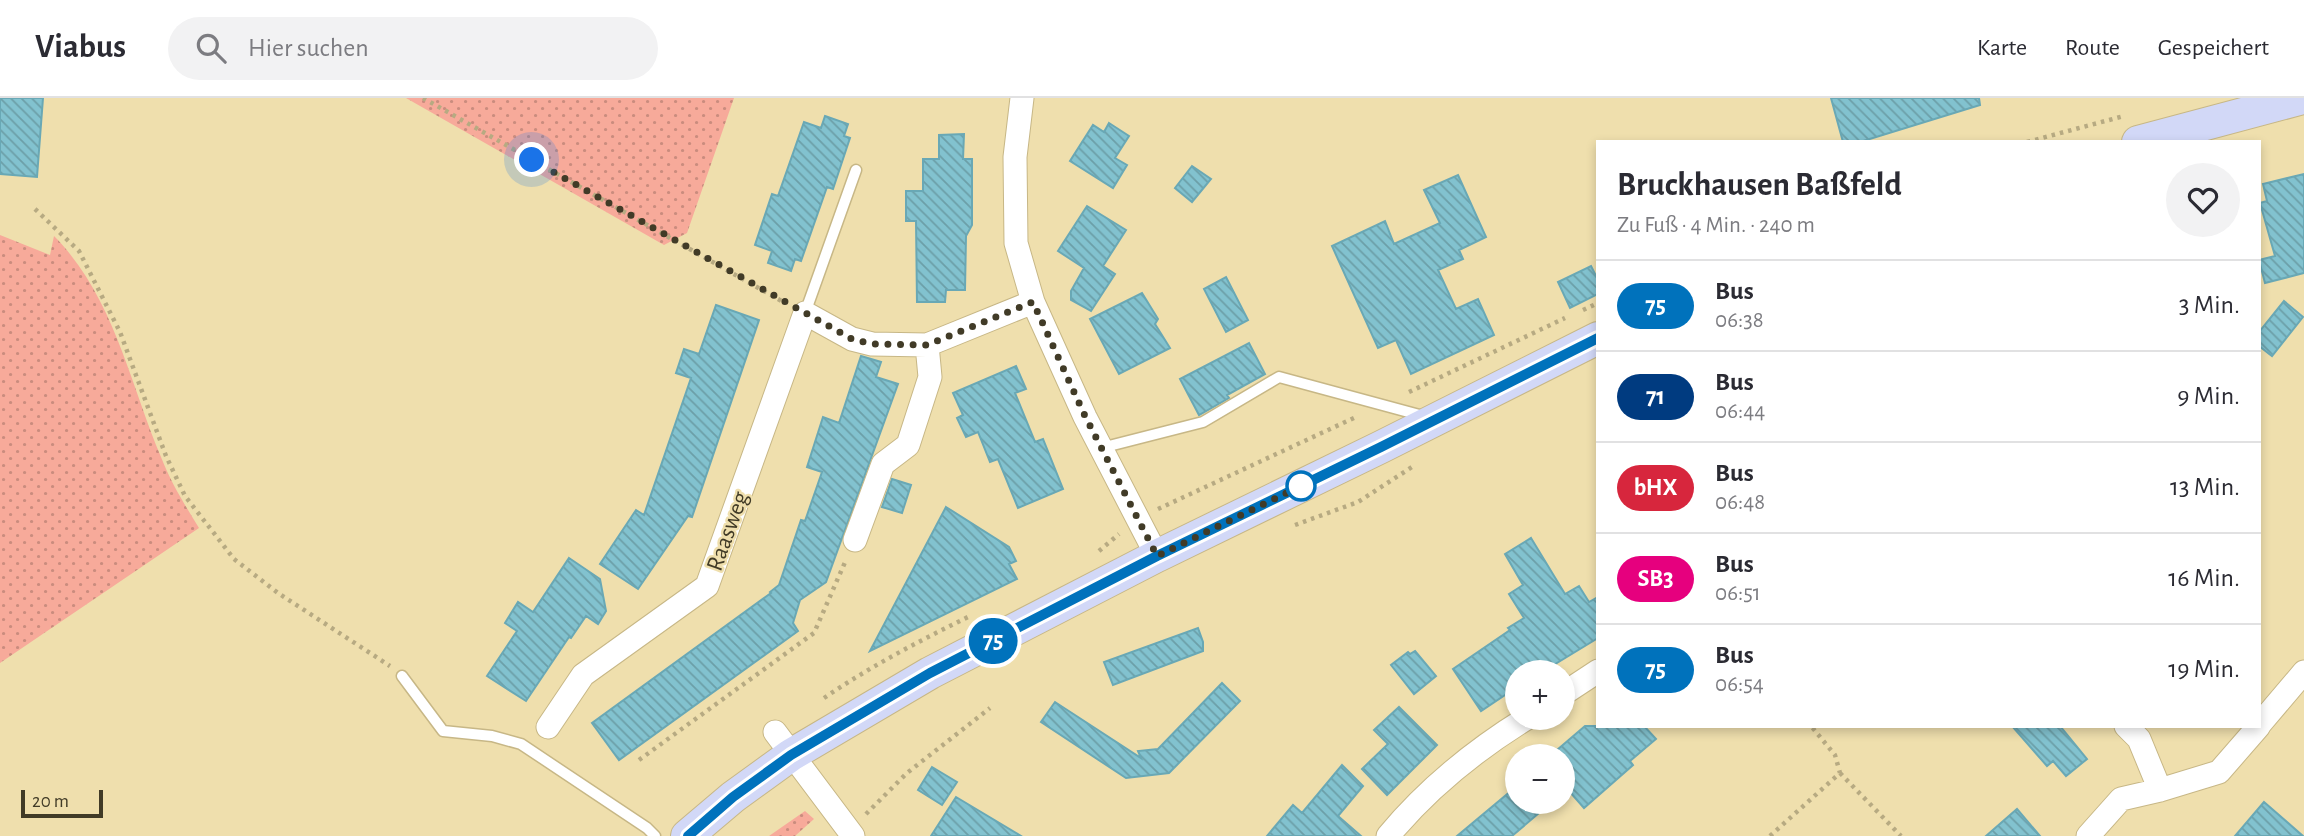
<!DOCTYPE html>
<html lang="de">
<head>
<meta charset="utf-8">
<style>
	:root { --surface:#fff; --page:#f2f2f3; --text:#2b2b33; --muted:#7c7c81; --line:#e1e1e2 }
	body { margin:0; font-family:"Alegreya Sans",sans-serif; background:var(--page); color:var(--text); height:100vh; display:flex; flex-direction:column; font-size:26px; white-space:nowrap }
	* { box-sizing:border-box; margin:0 }
	p { font-size:23px; color:var(--muted) }
	.icon { flex:none; width:38px; height:38px; fill:none; stroke:currentColor; stroke-width:2; stroke-linecap:round; stroke-linejoin:round }
	.map { position:relative; flex:1; overflow:hidden }
	.sheet { position:absolute; left:1596px; top:42px; width:665px; height:588px; display:flex; flex-direction:column; background:var(--surface); border-radius:0px; box-shadow:0 4px 10px #0003 }
	.sheet>* { flex:none }
	.badge { padding:0 14px; border-radius:23px; font-size:24px; line-height:46px }
	.fabs { position:absolute; left:1505px; top:562px; display:grid; gap:14px }
	.fabs a { display:grid; place-items:center; width:70px; height:70px; border-radius:50%; background:var(--surface); box-shadow:0 4px 10px #0003; font-size:35px }
	.scale { position:absolute; left:21px; bottom:18px; width:82px; box-sizing:border-box; padding-left:7px; border:4px solid #413b27; border-top:0; font-size:19px; line-height:24px; white-space:nowrap; color:#413b27; -webkit-text-stroke:5px #efdfad; paint-order:stroke }
	.you { position:absolute; width:35px; height:35px; margin:-18px; border:5px solid #fff; border-radius:50%; background:#1a73e8; box-shadow:0 0 0 10px #1a73e833 }
	.map>.badge { position:absolute; translate:-50% -50%; box-shadow:0 0 0 4px #fff }
	.round { display:grid; place-items:center; flex:none; width:74px; height:74px; border-radius:37px; background:var(--page) }
	.head { display:flex; align-items:center; justify-content:space-between; height:119px; padding:0 21px }
	h1 { font-size:33px; font-weight:700; line-height:52px }
	ul { padding:0; list-style:none }
	li { display:flex; align-items:center; gap:21px; height:91px; padding:0 21px; border-top:2px solid var(--line) }
	li div { flex:1 }
	li b { display:block; font-size:26px }
	li em { font-style:normal }
	li .badge { min-width:77px; font-weight:700; text-align:center }
	header { display:flex; align-items:center; gap:42px; box-sizing:border-box; height:98px; padding:0 35px; background:var(--surface); border-bottom:2px solid var(--line) }
	header strong { font-size:33px }
	nav { display:flex; gap:38px; margin-inline-start:auto; font-size:24px }
	.search { width:490px; height:63px; background:var(--page); display:flex; align-items:center; gap:18px; box-sizing:border-box; padding:0 24px; border-radius:38px; color:var(--muted); font-size:26px }
	.map>svg:first-child { display:block }
	.grass { fill:url(#grass-dots) }
	.building { fill:url(#building-back-hatch); stroke:#69a8b5; stroke-width:2 }
	.lines { fill:none; stroke-linecap:round; stroke-linejoin:round }
	.service-casing { stroke:#c7b786; stroke-width:13 }
	.minor-casing { stroke:#c7b786; stroke-width:25 }
	.secondary-casing { stroke:#c7b786; stroke-width:34 }
	.path { stroke:#b7aa82; stroke-width:4.5; stroke-dasharray:3.5 5; stroke-linecap:butt }
	.service { stroke:#fff; stroke-width:10 }
	.minor { stroke:#fff; stroke-width:23 }
	.secondary { stroke:#d2d8f7; stroke-width:32 }
	.line-casing { stroke:#fff; stroke-width:16 }
	.line { stroke:#0072bc; stroke-width:10 }
	.walk { stroke:#413b27; stroke-width:7; stroke-dasharray:0 12.6 }
	.stop-dot { fill:#fff; stroke:#0072bc; stroke-width:3.5 }
	.labels { text-anchor:middle; stroke-width:5; stroke-linejoin:round; paint-order:stroke }
	.street-label { font-size:24px; fill:#413b27; stroke:#efdfad }
</style>
</head>
<body>
<header>
<strong>Viabus</strong>
<div class="search"><svg class="icon" aria-label="search" viewBox="0 0 24 24"><circle cx="10" cy="10" r="6"/><path d="M15 15l6 6"/></svg>Hier suchen</div>
<nav><a>Karte</a><a>Route</a><a>Gespeichert</a></nav>
</header>
<div class="map">
<svg width="2304" height="738" viewBox="0 0 2304 738">
	<defs>
		<pattern id="grass-dots" width="8" height="8" patternUnits="userSpaceOnUse" patternTransform="scale(1.75)"><rect width="8" height="8" fill="#f7aa9a"/><path d="M2 2h.1M6 6h.1" fill="none" stroke="#ca8c7e" stroke-width="1.8" stroke-linecap="round"/></pattern>
		<pattern id="building-back-hatch" width="6" height="6" patternUnits="userSpaceOnUse" patternTransform="scale(1.75)"><rect width="6" height="6" fill="#82c2cf"/><path d="M-1 5l2 2M0 0l6 6M5-1l2 2" fill="none" stroke="#6c9fa8"/></pattern>
	</defs>
	<rect width="100%" height="100%" fill="#efdfad"/>
	<!-- grass -->
	<path class="grass" d="M 406,0 L 734,0 L 687,135 L 664,147 Z
		M 0,137 L 50,157 L 54,138 C 114,199 129,283 161,359 C 171,385 185,407 199,430 L 0,565 Z
		M 805,713 L 814,721 L 795,738 L 769,738 Z"/>
	<!-- building -->
	<path class="building" d="M 0,0 L 43,0 L 37,79 L 0,76 Z
		M 1831,0 L 1979,0 L 1980,7 L 1860,44 L 1843,44 Z
		M 825,18 L 848,26 L 844,38 L 850,40 L 833,91 L 827,89 L 801,163 L 795,161 L 791,173 L 768,165 L 772,153 L 755,147 L 772,96 L 778,98 L 804,24 L 821,30 Z
		M 1109,25 L 1129,38 L 1115,60 L 1127,67 L 1113,90 L 1070,63 L 1093,27 L 1104,34 Z
		M 964,36 L 963,61 L 972,61 L 972,127 L 966,138 L 965,192 L 946,192 L 945,204 L 917,204 L 916,123 L 906,123 L 906,93 L 923,93 L 923,61 L 939,61 L 939,37 Z
		M 1192,68 L 1211,81 L 1192,104 L 1175,90 Z
		M 2304,76 L 2304,175 L 2265,185 L 2259,162 L 2275,158 L 2260,105 L 2267,103 L 2263,86 Z
		M 1458,77 L 1486,139 L 1459,152 L 1463,161 L 1438,172 L 1456,211 L 1478,201 L 1494,237 L 1411,276 L 1396,242 L 1378,250 L 1332,148 L 1385,123 L 1394,146 L 1440,125 L 1424,92 Z
		M 1087,108 L 1126,132 L 1103,168 L 1115,176 L 1091,213 L 1071,202 L 1071,193 L 1084,170 L 1058,153 Z
		M 1591,168 L 1598,182 L 1598,196 L 1570,210 L 1558,184 Z
		M 1226,179 L 1248,222 L 1226,234 L 1204,191 Z
		M 1142,195 L 1158,221 L 1155,226 L 1170,250 L 1119,276 L 1090,221 Z
		M 2284,203 L 2303,219 L 2272,258 L 2259,248 L 2259,234 Z
		M 716,207 L 759,222 L 692,419 L 688,418 L 638,491 L 600,466 L 636,412 L 644,417 L 691,280 L 676,275 L 684,251 L 699,256 Z
		M 1249,245 L 1265,276 L 1227,297 L 1229,300 L 1199,317 L 1180,281 Z
		M 861,258 L 881,264 L 876,279 L 898,286 L 826,484 L 800,502 L 793,525 L 798,533 L 619,662 L 592,625 L 771,495 L 770,494 L 779,487 L 801,422 L 805,423 L 822,374 L 807,369 L 823,319 L 839,325 Z
		M 1016,268 L 1026,291 L 1015,295 L 1035,344 L 1043,341 L 1063,391 L 1018,410 L 998,361 L 990,364 L 978,334 L 966,339 L 957,320 L 963,317 L 953,295 Z
		M 892,381 L 911,387 L 902,415 L 882,409 Z
		M 946,409 L 1009,449 L 1016,463 L 1009,466 L 1017,481 L 870,553 Z
		M 1531,440 L 1565,496 L 1579,488 L 1589,504 L 1598,499 L 1598,540 L 1542,574 L 1517,574 L 1517,589 L 1481,613 L 1453,571 L 1510,532 L 1508,530 L 1524,520 L 1509,496 L 1523,487 L 1505,456 Z
		M 569,460 L 600,481 L 606,513 L 598,526 L 586,518 L 571,540 L 569,539 L 526,603 L 487,578 L 517,533 L 505,525 L 518,504 L 533,514 Z
		M 1198,530 L 1203,544 L 1203,553 L 1113,587 L 1104,564 Z
		M 1415,553 L 1436,578 L 1414,596 L 1391,567 L 1408,554 L 1410,556 Z
		M 1222,585 L 1240,603 L 1169,675 L 1126,680 L 1041,624 L 1055,604 L 1141,660 L 1138,653 L 1158,651 Z
		M 1399,609 L 1437,647 L 1387,697 L 1362,671 L 1388,646 L 1374,632 Z
		M 1585,628 L 1644,628 L 1656,641 L 1630,663 L 1633,667 L 1584,710 L 1563,686 L 1563,658 L 1550,658 Z
		M 2012,628 L 2060,628 L 2087,661 L 2066,678 L 2053,663 L 2047,668 Z
		M 1342,667 L 1363,688 L 1338,718 L 1361,738 L 1267,738 L 1293,707 L 1302,715 Z
		M 932,669 L 957,684 L 942,707 L 918,692 Z
		M 1517,688 L 1517,704 L 1552,704 L 1512,738 L 1457,738 Z
		M 956,699 L 1021,738 L 931,738 Z
		M 2264,704 L 2303,738 L 2235,738 Z
		M 2017,711 L 2040,738 L 1986,738 Z"/>
	<g class="lines">
		<!-- service casing -->
		<g class="service-casing">
			<path id="service" d="M 805,215 L 856,72
				M 1101,350 L 1203,324 L 1279,279 L 1427,319
				M 402,578 L 443,633 L 492,638 L 521,646 L 647,730 L 655,738"/>
		</g>
		<!-- minor casing -->
		<g class="minor-casing">
			<path id="minor" d="M 1022,0 L 1015,59 L 1016,145 L 1033,204 L 1085,319 L 1157,458
				M 855,442 L 883,366 L 908,347 L 930,279 L 927,247
				M 1563,596 L 1598,573
				M 2259,627 L 2304,574
				M 2126,628 L 2139,641 L 2160,692
				M 548,629 L 583,577 L 707,488 L 805,215 L 852,241 L 872,246 L 927,247 L 1033,204
				M 775,634 L 853,738
				M 1388,738 C 1427,691 1475,652 1527,620
				M 2088,738 L 2121,701 L 2160,692 L 2219,674 L 2259,628"/>
		</g>
		<!-- secondary casing -->
		<g class="secondary-casing">
			<path id="secondary" d="M 2138,44 L 2303,0
				M 687,738 L 733,699 L 791,657 L 930,575 L 1157,458 L 1381,349 L 1598,240"/>
		</g>
		<!-- path -->
		<path class="path" d="M 423,0 L 785,205
			M 2027,44 L 2124,18
			M 35,111 L 79,153 L 120,234 L 166,358 L 185,398 L 234,461 L 278,495 L 390,568
			M 1583,212 L 1598,205
			M 1409,294 L 1565,220
			M 1158,411 L 1356,319
			M 1295,427 L 1358,404 L 1412,369
			M 1099,453 L 1119,436
			M 824,600 C 871,568 921,542 972,517
			M 639,662 L 814,535 L 846,462
			M 1840,675 L 1901,738
			M 866,716 L 907,675 L 990,610
			M 1770,738 L 1840,675 L 1835,657 L 1811,628"/>
		<!-- service -->
		<use href="#service" class="service"/>
		<!-- minor -->
		<use href="#minor" class="minor"/>
		<!-- secondary -->
		<use href="#secondary" class="secondary"/>
	</g>
	<g class="lines">
		<!-- line casing -->
		<g class="line-casing">
			<path id="line" d="M 688,738 L 733,699 L 791,657 L 930,575 L 1157,458 L 1381,349 L 1598,240"/>
		</g>
		<!-- line -->
		<use href="#line" class="line"/>
		<!-- walk -->
		<path class="walk" d="M 532,62 L 852,241 L 872,246 L 927,247 L 1033,204 L 1085,318 L 1157,458 L 1301,388"/>
	</g>
	<!-- markers -->
	<circle class="stop-dot" cx="1301" cy="388" r="14"/>
	<g class="labels">
		<!-- street labels -->
		<g class="street-label">
			<text transform="translate(727 433) rotate(-70)" y="8">Raasweg</text>
		</g>
	</g>
</svg>
<div class="fabs">
<a>+</a>
<a>−</a>
</div>
<div class="scale">20 m</div>
<div class="you" style="left:532px;top:62px"></div>
<b class="badge" style="left:993px;top:543px;background:#0072bc;color:#fff">75</b>
<section class="sheet">
<div class="head"><div><h1>Bruckhausen Baßfeld</h1><p>Zu Fuß · 4 Min. · 240 m</p></div><a class="round"><svg class="icon" aria-label="heart" viewBox="0 0 24 24"><path d="M12 20l-8-8c-3-5 5-10 8-4 3-6 11-1 8 4z"/></svg></a></div>
<ul>
<li><span class="badge" style="background:#0072bc;color:#fff">75</span><div><b>Bus</b><p>06:38</p></div><em>3 Min.</em></li>
<li><span class="badge" style="background:#003b80;color:#fff">71</span><div><b>Bus</b><p>06:44</p></div><em>9 Min.</em></li>
<li><span class="badge" style="background:#d7263d;color:#fff">bHX</span><div><b>Bus</b><p>06:48</p></div><em>13 Min.</em></li>
<li><span class="badge" style="background:#e6007e;color:#fff">SB3</span><div><b>Bus</b><p>06:51</p></div><em>16 Min.</em></li>
<li><span class="badge" style="background:#0072bc;color:#fff">75</span><div><b>Bus</b><p>06:54</p></div><em>19 Min.</em></li>
</ul>
</section>
</div>
</body>
</html>
